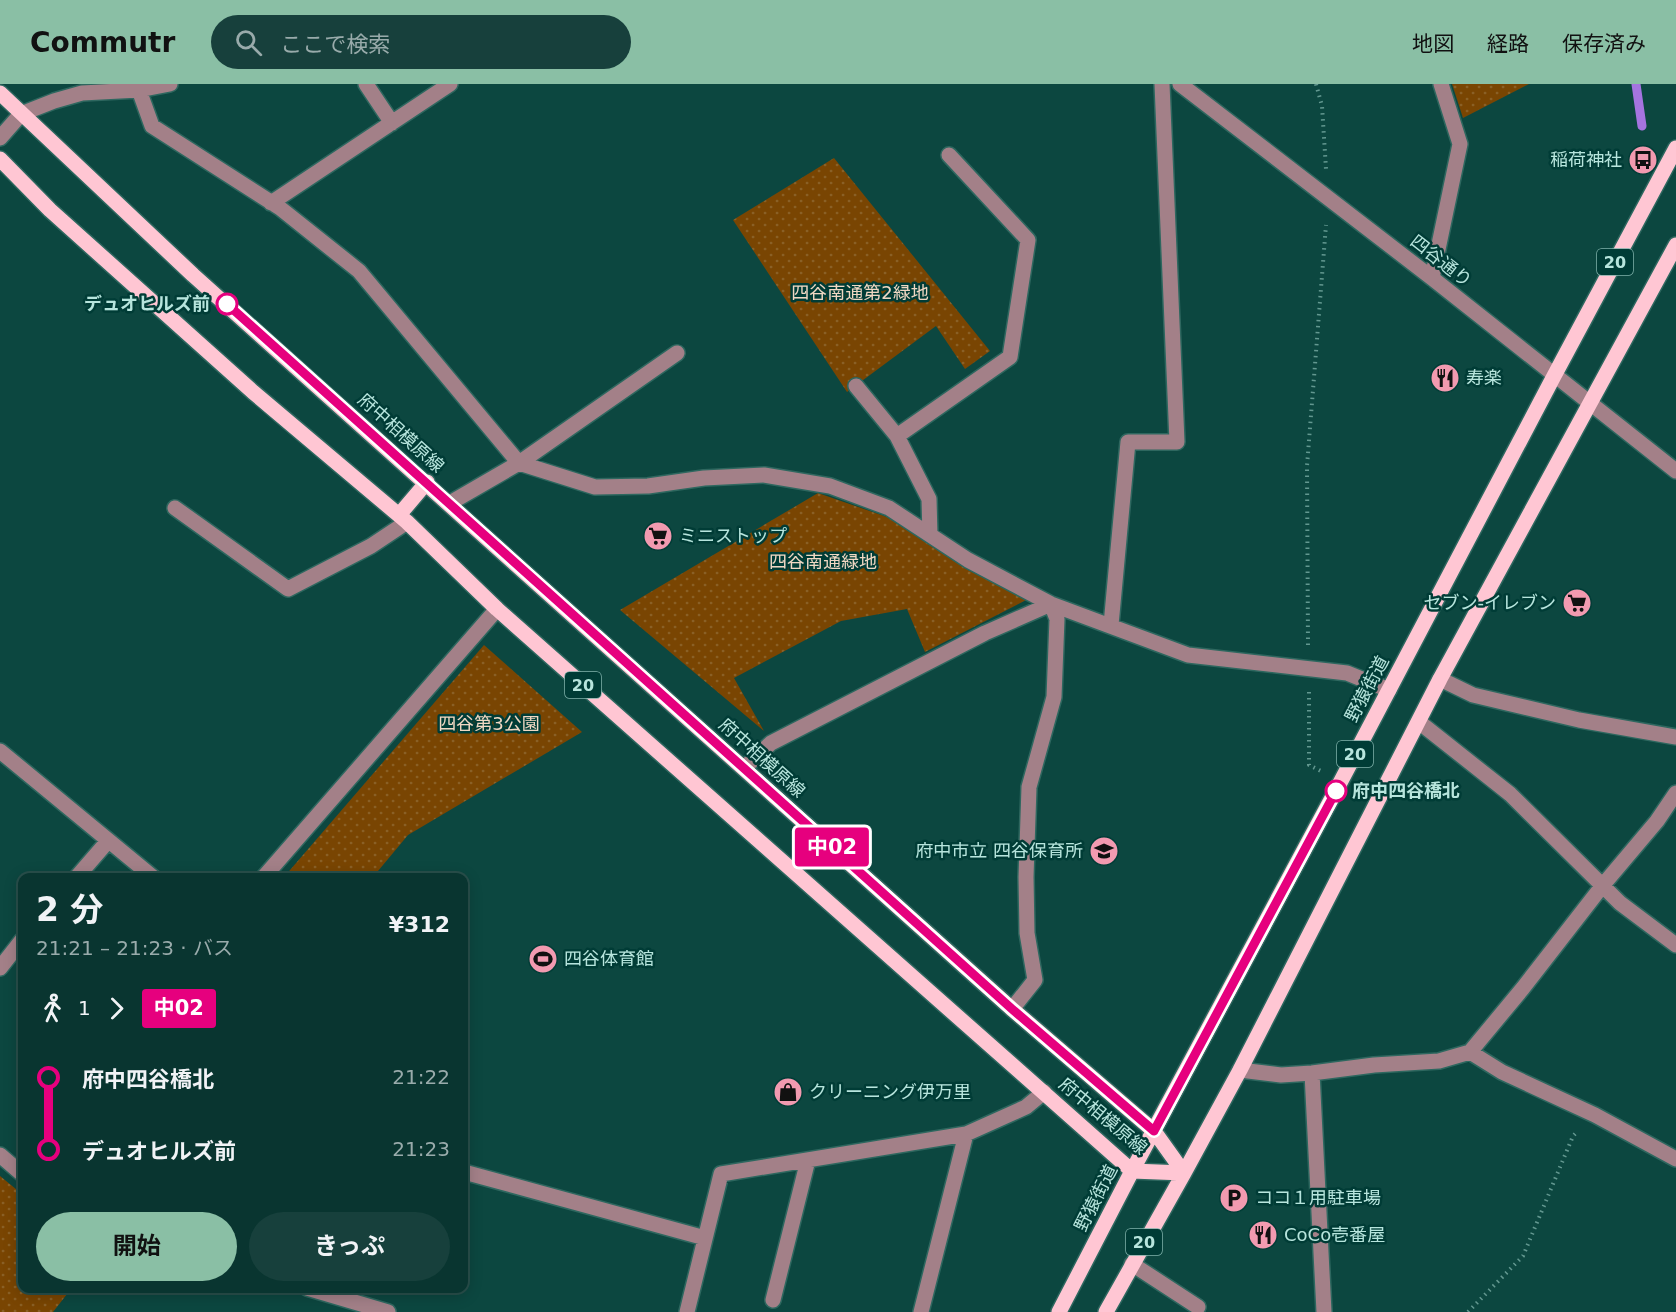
<!DOCTYPE html>
<html lang="ja">
<head>
<meta charset="utf-8">
<style>
	:root { --surface:#093530; --page:#17403c; --text:#f1f3f6; --muted:#99abab; --line:#29504c; --accent:#8abfa5 }
	body { margin:0; font-family:"DejaVu Sans","Noto Sans JP",sans-serif; background:var(--page); color:var(--text); height:100vh; display:flex; flex-direction:column; font-size:22px; white-space:nowrap }
	* { box-sizing:border-box; margin:0 }
	p { font-size:20px; color:var(--muted) }
	.icon { flex:none; width:33px; height:33px; fill:none; stroke:currentColor; stroke-width:2; stroke-linecap:round; stroke-linejoin:round }
	.map { position:relative; flex:1; overflow:hidden }
	.details { position:absolute; left:18px; top:789px; width:450px; height:420px; display:flex; flex-direction:column; background:var(--surface); border-radius:12px; box-shadow:0 3px 15px #0003,0 0 0 2px var(--line) }
	.details>* { flex:none }
	.badge { padding:0 12px; border-radius:4px; font-size:21px; line-height:39px }
	.map>.badge { position:absolute; translate:-50% -50%; box-shadow:0 0 0 3px #fff }
	.legs { display:flex; align-items:center; gap:9px; height:66px; padding:0 18px; font-size:20px }
	.legs p { margin-inline-start:auto }
	.headline { display:flex; align-items:center; justify-content:space-between; height:102px; padding:0 18px }
	h1 { font-size:33px; font-weight:700; line-height:45px }
	.action { display:flex; gap:12px; margin-top:auto; padding:12px 18px }
	.action a { flex:1; height:69px; border-radius:36px; background:var(--accent); color:#111; font-size:24px; font-weight:700; line-height:69px; text-align:center }
	.action a+a { background:var(--page); color:var(--text) }
	ul { padding:0 18px; list-style:none }
	li { display:flex; align-items:center; gap:21px; height:72px; font-size:22px }
	li i { display:grid; place-items:center; width:9px; height:100%; margin:0 8px; background:currentColor }
	li i::after { content:''; width:15px; height:15px; margin:-8px; border:4px solid; border-radius:50%; background:var(--surface) }
	li p { margin-inline-start:auto }
	li:first-child i { background:linear-gradient(#0000 50%,currentColor 0) }
	li:last-child i { background:linear-gradient(currentColor 50%,#0000 0) }
	header { display:flex; align-items:center; gap:36px; box-sizing:border-box; height:84px; padding:0 30px; background:var(--accent); color:#111 }
	header strong { font-size:28px }
	nav { display:flex; gap:33px; margin-inline-start:auto; font-size:21px }
	.search { width:420px; height:54px; background:var(--page); display:flex; align-items:center; gap:15px; box-sizing:border-box; padding:0 21px; border-radius:33px; color:var(--muted); font-size:22px }
	.map>svg:first-child { display:block }
	.park { fill:url(#park-dots) }
	.lines { fill:none; stroke-linecap:round; stroke-linejoin:round }
	.stream { stroke:#a574e0; stroke-width:9 }
	.minor-casing { stroke:#2e675f; stroke-width:18 }
	.major-casing { stroke:#2e675f; stroke-width:18 }
	.path { stroke:#639890; stroke-width:4; stroke-dasharray:1.5 4.5; stroke-linecap:butt }
	.minor { stroke:#a38088; stroke-width:15 }
	.major { stroke:#ffc6d3; stroke-width:15 }
	.line-1-casing { stroke:#fff; stroke-width:14 }
	.line-1 { stroke:#e6007e; stroke-width:9 }
	.stop-1-dot { fill:#fff; stroke:#e6007e; stroke-width:3 }
	.labels { text-anchor:middle; stroke-width:5; stroke-linejoin:round; paint-order:stroke }
	.shield { fill:#003c36; stroke:#80b2ab; stroke-width:1.5 }
	.shield-label { font-size:16px; font-weight:bold; fill:#b7e5dd }
	.poi-label { font-size:18px; fill:#b7e5dd; stroke:#003c36; text-anchor:start }
	.street-label { font-size:18px; fill:#b7e5dd; stroke:#003c36 }
	.park-label { font-size:18px; fill:#f0d8c3; stroke:#003c36 }
	.stop-label { font-size:18px; font-weight:bold; fill:#b7e5dd; stroke:#003c36; text-anchor:end }
</style>
</head>
<body>
<header>
<strong>Commutr</strong>
<div class="search"><svg class="icon" aria-label="search" viewBox="0 0 24 24"><circle cx="10" cy="10" r="6"/><path d="M15 15l6 6"/></svg>ここで検索</div>
<nav><a>地図</a><a>経路</a><a>保存済み</a></nav>
</header>
<div class="map">
<svg width="1676" height="1228" viewBox="0 0 1676 1228">
	<defs>
		<pattern id="park-dots" width="8" height="8" patternUnits="userSpaceOnUse" patternTransform="scale(1.5)"><rect width="8" height="8" fill="#794502"/><path d="M2 2h.1M6 6h.1" fill="none" stroke="#8a6026" stroke-width="1.8" stroke-linecap="round"/></pattern>
	</defs>
	<rect width="100%" height="100%" fill="#0c4740"/>
	<!-- park -->
	<path class="park" d="M 1452,0 L 1529,0 L 1463,34 Z
		M 834,74 L 990,267 L 965,285 L 936,242 L 847,308 L 733,136 Z
		M 818,409 L 887,433 L 968,486 L 1028,515 L 925,568 L 907,525 L 841,537 L 734,594 L 764,647 L 620,526 Z
		M 484,561 L 582,648 L 408,751 L 373,793 L 284,793 Z
		M 0,1092 L 22,1110 L 22,1204 L 71,1205 L 53,1228 L 0,1228 Z"/>
	<g class="lines">
		<!-- stream -->
		<path class="stream" d="M 1636,0 L 1642,42"/>
		<!-- minor casing -->
		<g class="minor-casing">
			<path id="minor" d="M 366,0 L 392,39
				M 1180,0 L 1432,194 L 1676,387
				M 139,6 L 152,42 L 280,124 L 359,187 L 519,379 L 595,403 L 648,402 L 704,394 L 764,391 L 830,402 L 889,424 L 968,476 L 1051,520 L 1188,571 L 1347,589 L 1389,606
				M 0,54 L 21,30 L 54,17 L 82,9 L 139,6 L 170,0
				M 271,119 L 450,0
				M 1432,194 L 1460,60 L 1441,0
				M 856,302 L 897,352
				M 450,419 L 519,379 L 677,269
				M 175,424 L 288,505 L 371,462 L 407,438
				M 930,451 L 929,415 L 897,352 L 1010,273 L 1028,156 L 949,71
				M 1111,541 L 1128,358 L 1177,358 L 1162,0
				M 1440,595 L 1473,611 L 1579,636 L 1676,653
				M 1419,638 L 1510,710 L 1620,819 L 1676,861
				M 0,667 L 154,794
				M 744,684 L 771,659 L 985,549 L 1051,520
				M 76,794 L 108,757
				M 263,794 L 497,525
				M 0,884 L 22,856
				M 1012,925 L 1035,896 L 1027,849 L 1026,793 L 1029,703 L 1054,613 L 1057,535 L 1051,520
				M 1470,968 L 1502,988 L 1595,1031 L 1676,1075
				M 1240,986 L 1281,991 L 1312,989 L 1374,981 L 1439,977 L 1470,968 L 1523,904 L 1603,801 L 1657,737 L 1676,709
				M 1312,989 L 1324,1228
				M 0,1071 L 22,1090
				M 464,1088 L 705,1154
				M 1132,1180 L 1198,1223
				M 307,1204 L 388,1228
				M 773,1216 L 808,1076
				M 687,1228 L 721,1090 L 966,1050 L 1026,1023 L 1044,1008
				M 921,1228 L 966,1050"/>
		</g>
		<!-- major casing -->
		<g class="major-casing">
			<path id="major" d="M 0,9 L 193,191 L 1012,925 L 1154,1047 L 1184,1089
				M 0,75 L 50,126 L 253,308 L 407,438 L 497,525 L 1132,1087 L 1184,1089
				M 399,431 L 427,398
				M 1059,1228 L 1132,1087 L 1341,697 L 1554,292 L 1676,64
				M 1106,1228 L 1184,1089 L 1240,986 L 1440,595 L 1676,161"/>
		</g>
		<!-- path -->
		<path class="path" d="M 1316,0 L 1322,22 L 1326,85
			M 1308,561 L 1307,382 L 1326,141
			M 1309,608 L 1309,681 L 1323,688
			M 1468,1228 L 1523,1172 L 1573,1052 L 1578,1047"/>
		<!-- minor -->
		<use href="#minor" class="minor"/>
		<!-- major -->
		<use href="#major" class="major"/>
	</g>
	<g class="lines">
		<!-- line-1 casing -->
		<g class="line-1-casing">
			<path id="line-1" d="M 227,220 L 1012,925 L 1154,1047 L 1336,707"/>
		</g>
		<!-- line-1 -->
		<use href="#line-1" class="line-1"/>
	</g>
	<!-- icons -->
	<defs>
		<g id="bus-disc" transform="scale(1.5)"><circle r="9.5" fill="#f29ab0" stroke="#003c36"/><path d="M-5-6H5V4H4V6H2V4H-2V6H-4V4H-5ZM-3.5-4V0h7V-4ZM-3.5 1.2v1.5H-2V1.2ZM2 1.2v1.5H3.5V1.2Z" fill="#111"/></g>
		<g id="restaurant-disc" transform="scale(1.5)"><circle r="9.5" fill="#f29ab0" stroke="#003c36"/><path d="M-5-6h1v4h1v-4h1v4h1v-4h1v5L-1.5 .5V6h-2V.5L-5-1ZM5-6V6H3V1.5H1.5Q1.5-4 5-6Z" fill="#111"/></g>
		<g id="supermarket-disc" transform="scale(1.5)"><circle r="9.5" fill="#f29ab0" stroke="#003c36"/><path d="M-6-5.5h2.5l.6 2H6L4.5 2H-2.5L-4.4-4H-6ZM-1.5 3.2a1.3 1.3 0 1 0 .1 0ZM3 3.2a1.3 1.3 0 1 0 .1 0Z" fill="#111"/></g>
		<g id="school-disc" transform="scale(1.5)"><circle r="9.5" fill="#f29ab0" stroke="#003c36"/><path d="M0-5L7-2L0 1L-7-2ZM-4 1L0 2.5L4 1V4Q0 6-4 4Z" fill="#111"/></g>
		<g id="stadium-disc" transform="scale(1.5)"><circle r="9.5" fill="#f29ab0" stroke="#003c36"/><path d="M0-5a6.5 5 0 1 0 0 10a6.5 5 0 1 0 0-10ZM-3.5-1.8h7v3.6h-7Z" fill="#111"/></g>
		<g id="shop-disc" transform="scale(1.5)"><circle r="9.5" fill="#f29ab0" stroke="#003c36"/><path d="M-5-2.5h2.3a2.7 3.5 0 0 1 5.4 0H5L5.5 6h-11ZM-1.5-2.5h3a1.5 2.3 0 0 0-3 0Z" fill="#111"/></g>
		<g id="parking-disc" transform="scale(1.5)"><circle r="9.5" fill="#f29ab0" stroke="#003c36"/><path d="M-3.5-5.5H1a3.5 3.5 0 0 1 0 7H-1V5.5H-3.5ZM-1-3.4V-.6H.8a1.4 1.4 0 0 0 0-2.8Z" fill="#111"/></g>
	</defs>
	<g fill-rule="evenodd">
		<use href="#bus-disc" x="1643" y="76"/>
		<use href="#restaurant-disc" x="1445" y="294"/>
		<use href="#supermarket-disc" x="658" y="452"/>
		<use href="#supermarket-disc" x="1577" y="519"/>
		<use href="#school-disc" x="1104" y="767"/>
		<use href="#stadium-disc" x="543" y="875"/>
		<use href="#shop-disc" x="788" y="1008"/>
		<use href="#parking-disc" x="1234" y="1114"/>
		<use href="#restaurant-disc" x="1263" y="1151"/>
	</g>
	<!-- markers -->
	<g class="stop-1-dot">
		<circle cx="227" cy="220" r="10"/>
		<circle cx="1336" cy="707" r="10"/>
	</g>
	<g class="labels">
		<!-- shield labels -->
		<g class="shield">
			<rect x="1597" y="165" width="36" height="26" rx="4.5"/>
			<rect x="565" y="588" width="36" height="26" rx="4.5"/>
			<rect x="1337" y="657" width="36" height="26" rx="4.5"/>
			<rect x="1126" y="1145" width="36" height="26" rx="4.5"/>
		</g>
		<g class="shield-label">
			<text x="1615" y="184">20</text>
			<text x="583" y="607">20</text>
			<text x="1355" y="676">20</text>
			<text x="1144" y="1164">20</text>
		</g>
		<!-- poi labels -->
		<g class="poi-label">
			<text x="1622" y="82" text-anchor="end">稲荷神社</text>
			<text x="1466" y="300">寿楽</text>
			<text x="679" y="458">ミニストップ</text>
			<text x="1556" y="525" text-anchor="end">セブン-イレブン</text>
			<text x="1083" y="773" text-anchor="end">府中市立 四谷保育所</text>
			<text x="564" y="881">四谷体育館</text>
			<text x="809" y="1014">クリーニング伊万里</text>
			<text x="1255" y="1120">ココ１用駐車場</text>
			<text x="1284" y="1157">CoCo壱番屋</text>
		</g>
		<!-- street labels -->
		<g class="street-label">
			<text transform="translate(1441 177) rotate(38)" y="6">四谷通り</text>
			<text transform="translate(401 349) rotate(42)" y="6">府中相模原線</text>
			<text transform="translate(1367 605) rotate(-62)" y="6">野猿街道</text>
			<text transform="translate(762 674) rotate(42)" y="6">府中相模原線</text>
			<text transform="translate(1103 1032) rotate(40)" y="6">府中相模原線</text>
			<text transform="translate(1096 1114) rotate(-63)" y="6">野猿街道</text>
		</g>
		<!-- park labels -->
		<g class="park-label">
			<text x="860" y="215">四谷南通第2緑地</text>
			<text x="823" y="484">四谷南通緑地</text>
			<text x="489" y="646">四谷第3公園</text>
		</g>
		<!-- stop labels -->
		<g class="stop-label">
			<text x="210" y="226">デュオヒルズ前</text>
			<text x="1352" y="713" text-anchor="start">府中四谷橋北</text>
		</g>
	</g>
</svg>
<b class="badge" style="left:832px;top:763px;background:#e6007e;color:#fff">中02</b>
<section class="details">
<div class="headline"><div><h1>2 分</h1><p>21:21 – 21:23 · バス</p></div><b>¥312</b></div>
<div class="legs"><svg class="icon" aria-label="walk" viewBox="0 0 24 24"><circle cx="13" cy="4" r="2"/><path d="M13 8l-2 6 4 7M11 14l-3 7M7 12l3-4h3l4 4"/></svg>1<svg class="icon" aria-label="forward" viewBox="0 0 24 24"><path d="M9 5l7 7-7 7"/></svg><b class="badge" style="background:#e6007e;color:#fff">中02</b></div>
<ul>
<li><i style="color:#e6007e"></i><b>府中四谷橋北</b><p>21:22</p></li>
<li><i style="color:#e6007e"></i><b>デュオヒルズ前</b><p>21:23</p></li>
</ul>
<div class="action"><a>開始</a><a>きっぷ</a></div>
</section>
</div>
</body>
</html>
